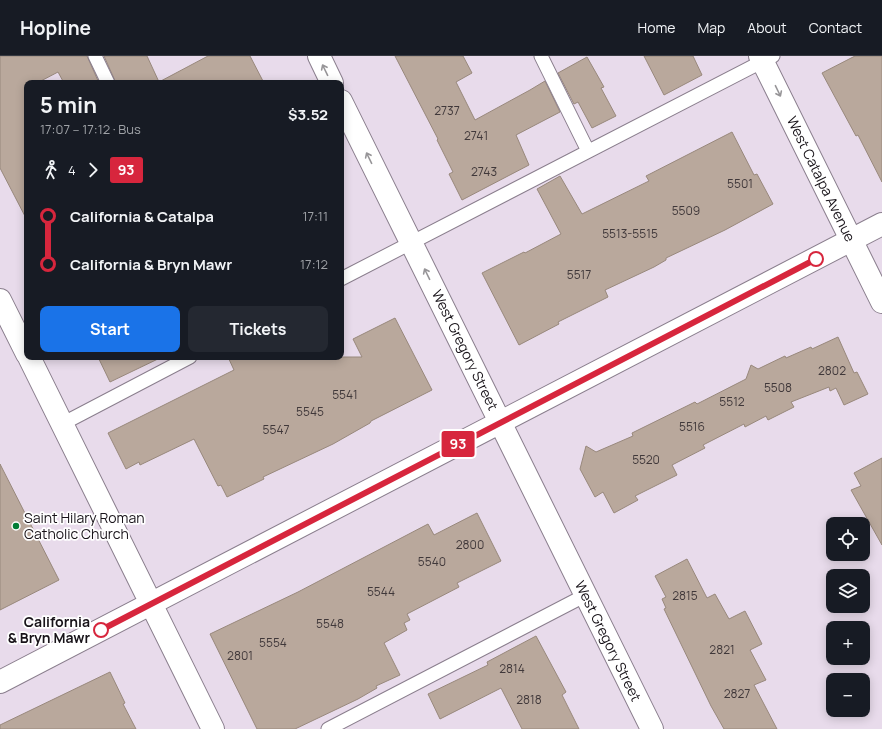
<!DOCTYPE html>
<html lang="en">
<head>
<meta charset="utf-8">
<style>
	:root { --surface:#171b24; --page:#242831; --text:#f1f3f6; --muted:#9ea1a6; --line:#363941; --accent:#1a73e8 }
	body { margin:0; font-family:Manrope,sans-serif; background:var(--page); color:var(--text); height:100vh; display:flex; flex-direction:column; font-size:15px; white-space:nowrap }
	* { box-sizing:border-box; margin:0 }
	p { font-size:13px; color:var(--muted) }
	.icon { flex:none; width:22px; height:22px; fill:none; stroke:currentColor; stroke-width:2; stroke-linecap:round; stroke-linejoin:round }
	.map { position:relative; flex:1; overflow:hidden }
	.panel { position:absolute; left:24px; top:24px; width:320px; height:280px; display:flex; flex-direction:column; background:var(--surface); border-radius:8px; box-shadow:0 2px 10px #0003 }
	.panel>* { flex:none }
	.badge { padding:0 8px; border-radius:3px; font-size:14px; line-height:26px }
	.buttons { position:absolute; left:826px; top:461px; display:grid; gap:8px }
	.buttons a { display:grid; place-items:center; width:44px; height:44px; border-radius:8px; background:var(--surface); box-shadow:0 2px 10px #0003; font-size:20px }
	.map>.badge { position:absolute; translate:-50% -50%; box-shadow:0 0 0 2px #fff }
	.legs { display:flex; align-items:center; gap:6px; height:44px; padding:0 16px; font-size:13px }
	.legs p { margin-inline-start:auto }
	.head { display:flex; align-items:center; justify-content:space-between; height:68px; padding:0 16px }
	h1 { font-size:22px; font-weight:700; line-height:30px }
	.cta { display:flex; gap:8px; margin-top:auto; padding:8px 16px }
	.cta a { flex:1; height:46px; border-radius:8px; background:var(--accent); color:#fff; font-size:16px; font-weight:700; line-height:46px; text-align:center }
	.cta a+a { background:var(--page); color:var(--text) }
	ul { padding:0 16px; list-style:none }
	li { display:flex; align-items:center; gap:14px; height:48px; font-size:15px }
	li i { display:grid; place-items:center; width:6px; height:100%; margin:0 5px; background:currentColor }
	li i::after { content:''; width:10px; height:10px; margin:-5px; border:3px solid; border-radius:50%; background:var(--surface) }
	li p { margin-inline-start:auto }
	li:first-child i { background:linear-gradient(#0000 50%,currentColor 0) }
	li:last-child i { background:linear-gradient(currentColor 50%,#0000 0) }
	header { display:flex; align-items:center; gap:24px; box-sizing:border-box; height:56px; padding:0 20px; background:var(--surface); border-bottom:1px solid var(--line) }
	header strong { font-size:19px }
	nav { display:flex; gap:22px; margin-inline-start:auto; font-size:14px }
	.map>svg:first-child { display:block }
	.building { fill:#b9a89c; stroke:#98887c }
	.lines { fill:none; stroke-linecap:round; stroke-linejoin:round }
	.lane-casing { stroke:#8a7e8d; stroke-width:15 }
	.street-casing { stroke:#8a7e8d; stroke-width:24 }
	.secondary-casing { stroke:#8a7e8d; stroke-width:24 }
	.lane { stroke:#fff; stroke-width:13 }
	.street { stroke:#fff; stroke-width:22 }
	.secondary { stroke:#fff; stroke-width:22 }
	.oneway { stroke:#979598 }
	.line-1-casing { stroke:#fff; stroke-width:9 }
	.line-1 { stroke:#d7263d; stroke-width:6 }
	.stop-1-dot { fill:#fff; stroke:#d7263d; stroke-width:2 }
	.poi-dot { fill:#007d35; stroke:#fff; stroke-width:1.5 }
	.labels { text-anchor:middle; stroke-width:3.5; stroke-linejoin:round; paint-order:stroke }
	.number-label { font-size:12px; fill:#40383a }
	.street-label { font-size:14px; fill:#181319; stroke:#fff }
	.poi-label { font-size:14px; fill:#181319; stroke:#fff; text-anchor:start }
	.stop-label { font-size:14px; font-weight:bold; fill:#181319; stroke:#fff; text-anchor:end }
</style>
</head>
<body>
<header>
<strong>Hopline</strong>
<nav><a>Home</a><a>Map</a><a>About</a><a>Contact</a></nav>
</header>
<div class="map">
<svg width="882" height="673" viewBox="0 0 882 673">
	<rect width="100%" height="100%" fill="#e8dbeb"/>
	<!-- building -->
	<path class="building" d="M 0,0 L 87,0 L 99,27 L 64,27 L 58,16 L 37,27 L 27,27 L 27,164 L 0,112 Z
		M 104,0 L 147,0 L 159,26 L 208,0 L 250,0 L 264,27 L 116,27 Z
		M 395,0 L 463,0 L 472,17 L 456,26 L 475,64 L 530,34 L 545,25 L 560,56 L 516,79 L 529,109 L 462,144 L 449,118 L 453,116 L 437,84 L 438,83 Z
		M 644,0 L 693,0 L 702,19 L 664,39 Z
		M 855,0 L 882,0 L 882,126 L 858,79 L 856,80 L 822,17 Z
		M 587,1 L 604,31 L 601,32 L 616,60 L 592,72 L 578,46 L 574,48 L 558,17 Z
		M 732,76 L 754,119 L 757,118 L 773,148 L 725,174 L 666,202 L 666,204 L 654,211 L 605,234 L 608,241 L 558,266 L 559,268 L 519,289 L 482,217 L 524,196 L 525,197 L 561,178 L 537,133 L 560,120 L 582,158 L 649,125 L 646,120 Z
		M 395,262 L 432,334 L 371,365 L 370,367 L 333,388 L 263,421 L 264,423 L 227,441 L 221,429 L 218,430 L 194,383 L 140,409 L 139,406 L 126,413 L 108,377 L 234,314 L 228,301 L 362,301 L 353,283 Z
		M 838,281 L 854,317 L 857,316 L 868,338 L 844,349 L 836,332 L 830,335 L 829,331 L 791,346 L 794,351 L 768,364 L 766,360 L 745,371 L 744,368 L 703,389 L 705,392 L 672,409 L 677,419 L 635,440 L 638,444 L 614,457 L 603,436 L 595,441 L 580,413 L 586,390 L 596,396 L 633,380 L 632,377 L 695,346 L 697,348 L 746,323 L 751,309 L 758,313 L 785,300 L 786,302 L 811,291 L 812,293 Z
		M 98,301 L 162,301 L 110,326 Z
		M 882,402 L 882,489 L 851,434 L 861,430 L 854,417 Z
		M 0,408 L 59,524 L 0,554 Z
		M 477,457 L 501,505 L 457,527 L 459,531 L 407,558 L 410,564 L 404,567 L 407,574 L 384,587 L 400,619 L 376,630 L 377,632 L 358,643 L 295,673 L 257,673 L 210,578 L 298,536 L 428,468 L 434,479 Z
		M 687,503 L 707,542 L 715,538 L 729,563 L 745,555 L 762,588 L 750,594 L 766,624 L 754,629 L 777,673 L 724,673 L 711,650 L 664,553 L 666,552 L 662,543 L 666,541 L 655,520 Z
		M 536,580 L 566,636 L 562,639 L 579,673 L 522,673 L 501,632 L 440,663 L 428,638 L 488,609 L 487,606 Z
		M 110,616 L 125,647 L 123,648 L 136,673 L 0,673 L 0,669 Z"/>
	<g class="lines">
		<!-- lane casing -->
		<g class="lane-casing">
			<path id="lane" d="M 95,0 L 108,27
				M 541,0 L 588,95
				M 341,223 L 773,0
				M 62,368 L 190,301
				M 328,673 L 586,539"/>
		</g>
		<!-- street casing -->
		<g class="street-casing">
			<path id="street" d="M 319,0 L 332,27
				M 760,0 L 882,246
				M 341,45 L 652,673"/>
		</g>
		<!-- secondary casing -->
		<g class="secondary-casing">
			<path id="secondary" d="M 0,244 L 27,298
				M 29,301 L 213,673
				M 0,626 L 882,168"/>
		</g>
		<!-- lane -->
		<use href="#lane" class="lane"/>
		<!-- street -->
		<use href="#street" class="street"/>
		<!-- secondary -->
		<use href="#secondary" class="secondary"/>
	</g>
	<!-- one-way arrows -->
	<defs><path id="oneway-shaft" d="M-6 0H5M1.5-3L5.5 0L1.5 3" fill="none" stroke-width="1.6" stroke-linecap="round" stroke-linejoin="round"/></defs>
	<g class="oneway">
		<use href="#oneway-shaft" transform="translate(325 14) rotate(-116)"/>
		<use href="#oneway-shaft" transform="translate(778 35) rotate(64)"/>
		<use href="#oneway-shaft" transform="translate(369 102) rotate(-116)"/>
		<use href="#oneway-shaft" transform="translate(427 218) rotate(-116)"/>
	</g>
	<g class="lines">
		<!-- line-1 casing -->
		<g class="line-1-casing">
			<path id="line-1" d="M 101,574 L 816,203"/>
		</g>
		<!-- line-1 -->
		<use href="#line-1" class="line-1"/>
	</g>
	<!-- markers -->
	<g class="stop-1-dot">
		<circle cx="816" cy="203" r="7"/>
		<circle cx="101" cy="574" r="7"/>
	</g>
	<circle class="poi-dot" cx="16" cy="470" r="4"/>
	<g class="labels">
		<!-- number labels -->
		<g class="number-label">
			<text x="447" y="59">2737</text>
			<text x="476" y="84">2741</text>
			<text x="484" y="120">2743</text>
			<text x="740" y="132">5501</text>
			<text x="686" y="159">5509</text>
			<text x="630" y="182">5513-5515</text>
			<text x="579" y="223">5517</text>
			<text x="832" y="319">2802</text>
			<text x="778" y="336">5508</text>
			<text x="345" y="343">5541</text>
			<text x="732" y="350">5512</text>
			<text x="310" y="360">5545</text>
			<text x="692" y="375">5516</text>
			<text x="276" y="378">5547</text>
			<text x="646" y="408">5520</text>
			<text x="470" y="493">2800</text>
			<text x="432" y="510">5540</text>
			<text x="381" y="540">5544</text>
			<text x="685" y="544">2815</text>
			<text x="330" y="572">5548</text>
			<text x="273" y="591">5554</text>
			<text x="722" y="598">2821</text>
			<text x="240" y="604">2801</text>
			<text x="512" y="617">2814</text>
			<text x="737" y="642">2827</text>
			<text x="529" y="648">2818</text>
		</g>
		<!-- street labels -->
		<g class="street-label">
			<text transform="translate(821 123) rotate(64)" y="5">West Catalpa Avenue</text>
			<text transform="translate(465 294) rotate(64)" y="5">West Gregory Street</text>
			<text transform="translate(608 585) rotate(64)" y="5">West Gregory Street</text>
		</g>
		<!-- poi labels -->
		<g class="poi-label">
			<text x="24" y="467">Saint Hilary Roman<tspan x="24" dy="16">Catholic Church</tspan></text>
		</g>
		<!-- stop labels -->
		<g class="stop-label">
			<text x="90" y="571">California<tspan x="90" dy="16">&amp; Bryn Mawr</tspan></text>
		</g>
	</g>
</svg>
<div class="buttons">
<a><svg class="icon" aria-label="locate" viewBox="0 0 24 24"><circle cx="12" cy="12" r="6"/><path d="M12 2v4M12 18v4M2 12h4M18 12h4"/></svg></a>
<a><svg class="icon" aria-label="layers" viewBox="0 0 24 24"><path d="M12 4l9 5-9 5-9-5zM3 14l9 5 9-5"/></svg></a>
<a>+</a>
<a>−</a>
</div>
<b class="badge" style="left:458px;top:388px;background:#d7263d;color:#fff">93</b>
<section class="panel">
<div class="head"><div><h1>5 min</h1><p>17:07 – 17:12 · Bus</p></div><b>$3.52</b></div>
<div class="legs"><svg class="icon" aria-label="walk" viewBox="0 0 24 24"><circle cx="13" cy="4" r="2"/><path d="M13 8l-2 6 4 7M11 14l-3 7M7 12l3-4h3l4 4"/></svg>4<svg class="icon" aria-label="forward" viewBox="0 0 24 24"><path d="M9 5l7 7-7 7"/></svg><b class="badge" style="background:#d7263d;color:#fff">93</b></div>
<ul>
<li><i style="color:#d7263d"></i><b>California &amp; Catalpa</b><p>17:11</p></li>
<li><i style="color:#d7263d"></i><b>California &amp; Bryn Mawr</b><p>17:12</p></li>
</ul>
<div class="cta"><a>Start</a><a>Tickets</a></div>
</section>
</div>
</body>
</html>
